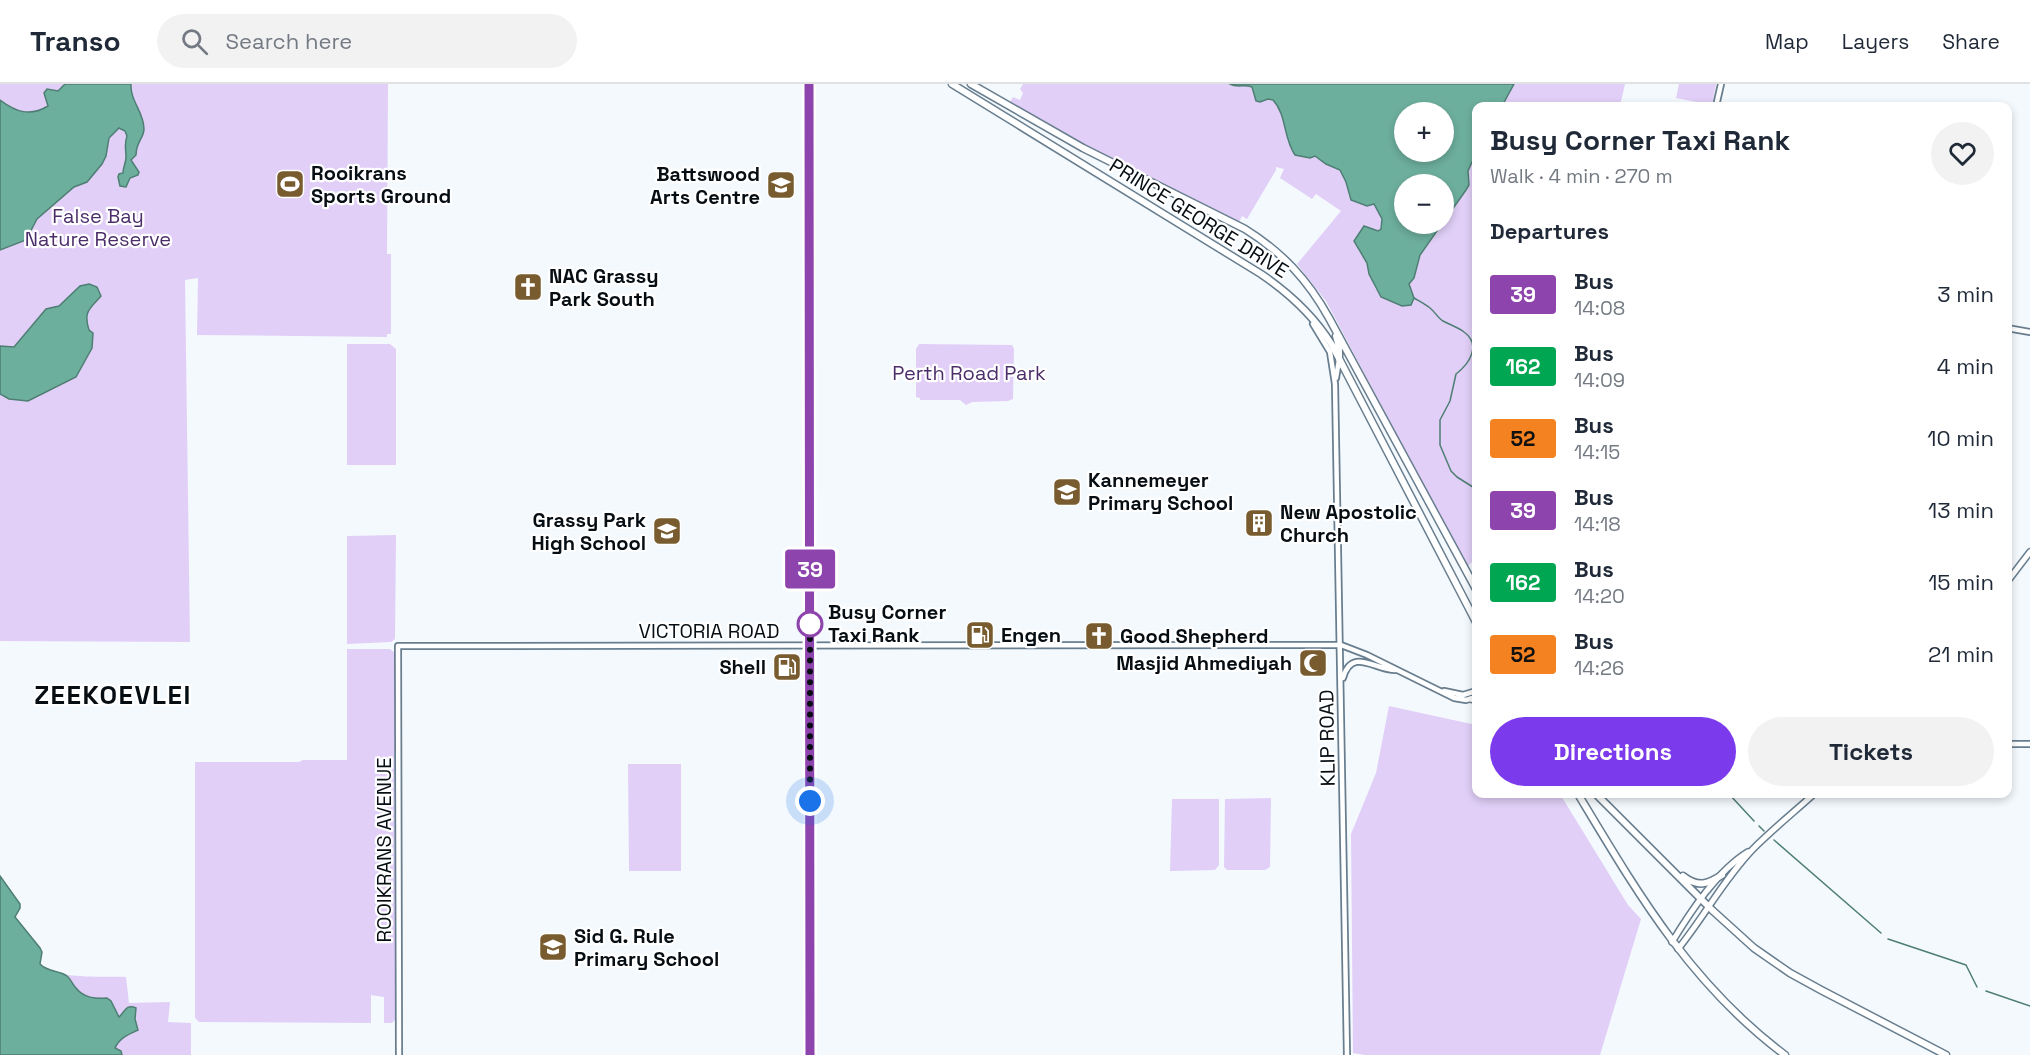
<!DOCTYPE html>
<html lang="en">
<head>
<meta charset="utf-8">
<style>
	:root { --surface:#fff; --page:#f2f2f3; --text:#1f2937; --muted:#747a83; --line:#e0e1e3; --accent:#7c3aed }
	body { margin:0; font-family:"Space Grotesk",sans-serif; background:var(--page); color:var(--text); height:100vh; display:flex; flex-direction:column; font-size:22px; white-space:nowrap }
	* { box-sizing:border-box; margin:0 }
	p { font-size:20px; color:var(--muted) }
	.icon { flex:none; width:33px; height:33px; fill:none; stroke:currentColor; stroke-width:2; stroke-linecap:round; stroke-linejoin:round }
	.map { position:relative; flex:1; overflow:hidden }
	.panel { position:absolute; left:1472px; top:18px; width:540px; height:696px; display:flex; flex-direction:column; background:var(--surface); border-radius:12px; box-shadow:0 3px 9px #0003 }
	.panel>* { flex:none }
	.badge { padding:0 12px; border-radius:4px; font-size:21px; line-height:39px }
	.buttons { position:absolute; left:1394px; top:18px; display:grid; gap:12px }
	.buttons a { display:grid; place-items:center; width:60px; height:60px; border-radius:50%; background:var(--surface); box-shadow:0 3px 9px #0003; font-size:30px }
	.you { position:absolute; width:30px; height:30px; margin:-15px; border:4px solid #fff; border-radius:50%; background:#1a73e8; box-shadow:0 0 0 9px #1a73e833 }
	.map>.badge { position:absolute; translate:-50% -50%; box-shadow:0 0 0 3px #fff }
	h2 { padding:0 18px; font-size:22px; line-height:54px }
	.round { display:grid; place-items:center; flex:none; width:63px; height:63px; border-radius:32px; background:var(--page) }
	.overview { display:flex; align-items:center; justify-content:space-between; height:102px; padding:0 18px }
	h1 { font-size:28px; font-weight:800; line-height:45px }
	.cta { display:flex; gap:12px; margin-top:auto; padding:12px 18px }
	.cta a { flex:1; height:69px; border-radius:36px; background:var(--accent); color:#fff; font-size:24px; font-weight:800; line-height:69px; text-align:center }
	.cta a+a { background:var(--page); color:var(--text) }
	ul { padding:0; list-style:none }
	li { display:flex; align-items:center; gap:18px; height:72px; padding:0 18px }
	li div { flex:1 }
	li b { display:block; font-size:22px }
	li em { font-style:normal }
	li .badge { min-width:66px; font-weight:700; text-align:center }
	header { display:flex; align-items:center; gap:36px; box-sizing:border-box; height:84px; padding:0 30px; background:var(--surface); border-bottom:2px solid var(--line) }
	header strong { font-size:28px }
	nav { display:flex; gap:33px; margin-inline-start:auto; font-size:21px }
	.search { width:420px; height:54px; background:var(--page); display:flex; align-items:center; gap:15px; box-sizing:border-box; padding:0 21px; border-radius:33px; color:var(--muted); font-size:22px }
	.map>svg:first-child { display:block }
	.green { fill:#e1cff7 }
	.water { fill:#6daf9d; stroke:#4e7e74; stroke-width:1.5; fill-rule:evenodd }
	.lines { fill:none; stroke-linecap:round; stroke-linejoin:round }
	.stream { stroke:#4e7e74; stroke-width:1.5 }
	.tertiary-casing { stroke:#687e8f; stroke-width:8 }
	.secondary-casing { stroke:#687e8f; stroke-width:8 }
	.primary-casing { stroke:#687e8f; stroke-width:9 }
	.tertiary { stroke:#fff; stroke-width:4.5 }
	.secondary { stroke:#fff; stroke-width:5 }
	.primary { stroke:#fff; stroke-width:6 }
	.line-casing { stroke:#fff; stroke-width:14 }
	.line { stroke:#8e44ad; stroke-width:9 }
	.walk { stroke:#060d13; stroke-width:6; stroke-dasharray:0 10.8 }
	.stop-dot { fill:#fff; stroke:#8e44ad; stroke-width:3 }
	.labels { text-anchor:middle; stroke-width:4.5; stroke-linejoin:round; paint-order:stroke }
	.poi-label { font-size:20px; font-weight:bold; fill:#060d13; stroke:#fff; text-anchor:start }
	.park-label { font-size:20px; fill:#4c2e6a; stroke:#fff }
	.street-label { font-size:20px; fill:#060d13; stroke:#fff }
	.stop-label { font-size:20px; font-weight:bold; fill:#060d13; stroke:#fff; text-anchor:start }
	.district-label { font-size:26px; font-weight:bold; letter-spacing:1.5px; fill:#060d13; stroke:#fff }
</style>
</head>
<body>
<header>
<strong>Transo</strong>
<div class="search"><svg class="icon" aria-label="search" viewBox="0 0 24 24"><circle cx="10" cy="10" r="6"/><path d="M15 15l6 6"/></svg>Search here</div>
<nav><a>Map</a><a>Layers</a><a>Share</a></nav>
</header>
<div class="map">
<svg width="2030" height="971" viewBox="0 0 2030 971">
	<rect width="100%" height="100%" fill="#f4f9fd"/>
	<!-- green -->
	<path class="green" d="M 0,0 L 388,0 L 387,170 L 391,170 L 391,250 L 387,250 L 387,253 L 197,251 L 198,194 L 185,196 L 190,558 L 0,557 Z
		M 1023,0 L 1230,0 C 1237,4 1244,0 1252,3 L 1256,17 L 1260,18 L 1268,15 C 1284,18 1286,52 1292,66 L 1315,71 L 1326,80 L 1340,86 L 1346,98 L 1349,113 L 1366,122 L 1373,120 C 1379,127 1383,136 1381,145 L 1378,147 L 1373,145 L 1359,165 L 1367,179 L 1375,204 L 1387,216 L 1402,222 L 1413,211 L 1409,200 L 1414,194 L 1420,171 L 1444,140 L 1469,101 L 1468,87 L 1472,78 L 1476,77 L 1476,474 L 1467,483 L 1326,217 L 1297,180 L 1341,127 L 1316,110 L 1312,115 L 1280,94 L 1284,85 L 1276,83 L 1276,86 L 1247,135 L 1242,132 L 1239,138 L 1087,62 L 1010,18 L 1013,13 L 1020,16 L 1023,9 L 1020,5 Z
		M 1514,0 L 1625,0 L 1620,22 L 1501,22 Z
		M 1679,0 L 1716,0 L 1712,21 L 1676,14 Z
		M 347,260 L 390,260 L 396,265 L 396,381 L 347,381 Z
		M 919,260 L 1012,261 L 1014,265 L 1013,315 L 1008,317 L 972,318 L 966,321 L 960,316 L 920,316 L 920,314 L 916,313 L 916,265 Z
		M 396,451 L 395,555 L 391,558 L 347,560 L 347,452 Z
		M 347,565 L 390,565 L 396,570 L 396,935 L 392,939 L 384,939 L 384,913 L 371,911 L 371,939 L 199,938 L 195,934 L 195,678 L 299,678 L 303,676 L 347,676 Z
		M 1389,622 L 1476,641 L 1476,710 L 1560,710 L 1628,821 L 1641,835 L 1600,971 L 1365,971 L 1353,969 L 1351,750 L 1376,689 Z
		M 628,680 L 681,680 L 681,787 L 629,787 Z
		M 1271,714 L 1270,783 L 1265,786 L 1227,786 L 1224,783 L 1225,715 Z
		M 1172,715 L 1219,715 L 1219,781 L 1215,786 L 1170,787 Z
		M 0,792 L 20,820 L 20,824 L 15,833 L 40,864 L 42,868 L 40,880 C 54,896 105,892 126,893 L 129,919 L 170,918 L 168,938 L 191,939 L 191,971 L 0,971 Z"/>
	<!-- water -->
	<path class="water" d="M 65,0 L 131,0 C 130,17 144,28 144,45 C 144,54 136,58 136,71 L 131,76 L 139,88 L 138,91 L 130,94 L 126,103 L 120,102 L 118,93 L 119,90 L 123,89 C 123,83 126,79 126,73 C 126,65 124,60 127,52 L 125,47 L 119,44 L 109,54 L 106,72 L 102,80 L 87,98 L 74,103 L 37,135 L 26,156 L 0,166 L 0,16 C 16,28 30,33 48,22 L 44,9 L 47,5 L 58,7 Z
		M 1230,0 L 1514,0 L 1502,22 L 1476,22 L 1476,77 L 1472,78 L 1468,87 L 1469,101 L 1466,106 L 1420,171 L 1414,194 L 1409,200 L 1414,214 L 1411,221 L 1402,222 L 1381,213 L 1369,190 L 1367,179 L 1354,157 L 1364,142 L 1378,147 L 1381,145 L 1382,135 L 1374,120 L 1367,122 L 1351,116 L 1346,98 L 1340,86 L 1326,80 L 1315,72 L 1310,74 L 1295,71 C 1283,54 1287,31 1273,16 L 1268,15 L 1260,18 L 1256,17 L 1252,3 C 1244,0 1237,4 1230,0 ZM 1443,28 L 1443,68 L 1404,68 L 1404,28 ZM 1443,100 L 1443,140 L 1404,140 L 1404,100 Z
		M 89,200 L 97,203 L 101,212 C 90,225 83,227 89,246 L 93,249 L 92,264 L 76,293 L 28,317 L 9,315 L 0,310 L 0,262 L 14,263 L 46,225 L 59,222 L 80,202 Z
		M 0,792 L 20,820 L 20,824 L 15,833 L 40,864 L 42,868 L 40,880 C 47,888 59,886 67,892 C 71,895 72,900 76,904 C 84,914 95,915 107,914 L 111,917 L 119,933 C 124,929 126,919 136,924 L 135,935 L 138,946 C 130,950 120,953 115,964 L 121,967 L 122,971 L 0,971 Z"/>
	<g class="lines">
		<!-- stream -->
		<path class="stream" d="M 1414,214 C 1419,217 1425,220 1430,224 C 1435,228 1438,234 1443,237 C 1450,241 1458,243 1464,248 C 1482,261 1469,280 1456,290 L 1450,317 L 1440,336 L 1440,361 L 1451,387 L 1457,393 L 1476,405
			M 1729,710 L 1754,737
			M 1759,742 L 1764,747
			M 1774,756 L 1881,849
			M 1888,855 L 1966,881 L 1977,903
			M 1986,907 L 2030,922"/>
		<!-- tertiary casing -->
		<g class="tertiary-casing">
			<path id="tertiary" d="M 1716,22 L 1721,0
				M 1313,240 L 1330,268 L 1335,300 L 1347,971
				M 2007,244 L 2030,248
				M 1336,294 L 1339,276
				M 1343,594 C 1352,562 1376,587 1396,586
				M 1444,607 L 1463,611 L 1476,607
				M 2007,660 L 2030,660
				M 399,971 L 398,562 L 1341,561 L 1367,571 L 1454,614 L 1466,616 L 1473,614"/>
		</g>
		<!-- secondary casing -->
		<g class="secondary-casing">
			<path id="secondary" d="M 809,0 L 811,257 L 810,971
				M 2007,498 L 2030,468
				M 1672,858 C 1691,827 1717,787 1748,768
				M 1678,865 C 1704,833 1724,795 1753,765 C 1772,746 1794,728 1814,710"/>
		</g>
		<!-- primary casing -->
		<g class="primary-casing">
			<path id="primary" d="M 952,0 L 1261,190 C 1289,209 1314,232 1332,261 L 1476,538
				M 971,0 L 1083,64 L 1245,145 C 1282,168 1308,196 1329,234 L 1476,505
				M 1336,252 L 1339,263 L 1339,275
				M 1472,615 L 1476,615
				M 1578,710 C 1637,808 1690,900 1785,971
				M 1596,710 L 1712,826 L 1754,864 L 1790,889 L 1821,906 L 1946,971
				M 1683,792 C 1698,804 1708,800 1722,791"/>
		</g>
		<!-- tertiary -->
		<use href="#tertiary" class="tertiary"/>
		<!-- secondary -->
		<use href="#secondary" class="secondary"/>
		<!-- primary -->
		<use href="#primary" class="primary"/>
	</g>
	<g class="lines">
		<!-- line casing -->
		<g class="line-casing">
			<path id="line" d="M 809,0 L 810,971"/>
		</g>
		<!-- line -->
		<use href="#line" class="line"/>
		<!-- walk -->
		<path class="walk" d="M 810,717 L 810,540"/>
	</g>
	<!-- icons -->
	<defs>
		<g id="stadium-square" transform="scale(1.5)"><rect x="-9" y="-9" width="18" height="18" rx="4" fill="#785c2f" stroke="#fff"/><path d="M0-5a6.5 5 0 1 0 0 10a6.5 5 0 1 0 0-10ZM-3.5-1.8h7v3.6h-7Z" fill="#fff"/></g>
		<g id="school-square" transform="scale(1.5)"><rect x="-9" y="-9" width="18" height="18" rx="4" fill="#785c2f" stroke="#fff"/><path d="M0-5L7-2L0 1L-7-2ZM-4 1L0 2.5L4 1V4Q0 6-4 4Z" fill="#fff"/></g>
		<g id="church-square" transform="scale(1.5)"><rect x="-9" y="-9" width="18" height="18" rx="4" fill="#785c2f" stroke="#fff"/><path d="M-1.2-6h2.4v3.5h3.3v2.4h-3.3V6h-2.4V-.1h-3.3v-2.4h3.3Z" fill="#fff"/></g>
		<g id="building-square" transform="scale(1.5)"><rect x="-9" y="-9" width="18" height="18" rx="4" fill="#785c2f" stroke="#fff"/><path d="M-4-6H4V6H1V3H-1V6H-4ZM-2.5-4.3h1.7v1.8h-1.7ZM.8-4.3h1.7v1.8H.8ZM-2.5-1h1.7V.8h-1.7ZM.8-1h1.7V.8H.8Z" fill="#fff"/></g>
		<g id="fuel-square" transform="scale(1.5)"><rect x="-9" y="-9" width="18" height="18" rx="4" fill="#785c2f" stroke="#fff"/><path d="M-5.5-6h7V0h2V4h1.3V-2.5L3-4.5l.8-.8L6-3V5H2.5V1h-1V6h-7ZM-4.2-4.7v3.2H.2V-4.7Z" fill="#fff"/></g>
		<g id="mosque-square" transform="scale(1.5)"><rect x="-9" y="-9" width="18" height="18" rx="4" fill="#785c2f" stroke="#fff"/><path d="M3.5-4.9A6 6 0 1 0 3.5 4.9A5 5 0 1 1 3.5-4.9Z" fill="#fff"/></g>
	</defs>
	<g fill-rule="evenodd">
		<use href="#stadium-square" x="290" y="100"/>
		<use href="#school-square" x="781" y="101"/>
		<use href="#church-square" x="528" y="203"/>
		<use href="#school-square" x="1067" y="408"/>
		<use href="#building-square" x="1259" y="439"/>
		<use href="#school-square" x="667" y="447"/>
		<use href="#fuel-square" x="980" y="551"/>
		<use href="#church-square" x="1099" y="552"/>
		<use href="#mosque-square" x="1313" y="579"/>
		<use href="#fuel-square" x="787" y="583"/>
		<use href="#school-square" x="553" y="863"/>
	</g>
	<!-- markers -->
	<circle class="stop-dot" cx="810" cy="540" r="12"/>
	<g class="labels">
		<!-- poi labels -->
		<g class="poi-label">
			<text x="311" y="96">Rooikrans<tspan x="311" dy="23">Sports Ground</tspan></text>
			<text x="760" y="97" text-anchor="end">Battswood<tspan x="760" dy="23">Arts Centre</tspan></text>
			<text x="549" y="199">NAC Grassy<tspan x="549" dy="23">Park South</tspan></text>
			<text x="1088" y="403">Kannemeyer<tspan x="1088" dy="23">Primary School</tspan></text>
			<text x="1280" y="435">New Apostolic<tspan x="1280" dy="23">Church</tspan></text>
			<text x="646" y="443" text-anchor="end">Grassy Park<tspan x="646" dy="23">High School</tspan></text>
			<text x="1001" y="558">Engen</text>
			<text x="1120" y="559">Good Shepherd</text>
			<text x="1292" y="586" text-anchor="end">Masjid Ahmediyah</text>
			<text x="766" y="590" text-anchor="end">Shell</text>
			<text x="574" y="859">Sid G. Rule<tspan x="574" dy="23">Primary School</tspan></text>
		</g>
		<!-- park labels -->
		<g class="park-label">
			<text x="98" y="139">False Bay<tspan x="98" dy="23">Nature Reserve</tspan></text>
			<text x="969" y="296">Perth Road Park</text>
		</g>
		<!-- street labels -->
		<g class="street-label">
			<text transform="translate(1199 134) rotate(32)" y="7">PRINCE GEORGE DRIVE</text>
			<text x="709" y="554">VICTORIA ROAD</text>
			<text transform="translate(1327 654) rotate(-91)" y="7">KLIP ROAD</text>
			<text transform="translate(384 766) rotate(-90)" y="7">ROOIKRANS AVENUE</text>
		</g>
		<!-- stop labels -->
		<g class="stop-label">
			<text x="828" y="535">Busy Corner<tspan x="828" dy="23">Taxi Rank</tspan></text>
		</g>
		<!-- district labels -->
		<g class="district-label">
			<text x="113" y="620">ZEEKOEVLEI</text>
		</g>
	</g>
</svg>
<div class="buttons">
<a>+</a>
<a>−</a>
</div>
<div class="you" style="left:810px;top:717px"></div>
<b class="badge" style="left:810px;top:485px;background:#8e44ad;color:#fff">39</b>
<section class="panel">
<div class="overview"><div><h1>Busy Corner Taxi Rank</h1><p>Walk · 4 min · 270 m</p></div><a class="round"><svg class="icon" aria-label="heart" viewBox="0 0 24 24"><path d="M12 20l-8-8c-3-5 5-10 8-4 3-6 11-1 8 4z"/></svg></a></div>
<h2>Departures</h2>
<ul>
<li><span class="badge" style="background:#8e44ad;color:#fff">39</span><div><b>Bus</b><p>14:08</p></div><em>3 min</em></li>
<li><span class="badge" style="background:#00a651;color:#fff">162</span><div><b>Bus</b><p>14:09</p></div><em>4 min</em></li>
<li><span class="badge" style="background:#f58220;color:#111">52</span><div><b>Bus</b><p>14:15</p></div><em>10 min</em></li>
<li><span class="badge" style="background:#8e44ad;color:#fff">39</span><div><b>Bus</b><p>14:18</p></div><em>13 min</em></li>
<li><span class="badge" style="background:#00a651;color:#fff">162</span><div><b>Bus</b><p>14:20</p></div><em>15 min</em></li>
<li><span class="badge" style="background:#f58220;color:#111">52</span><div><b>Bus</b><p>14:26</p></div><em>21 min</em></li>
</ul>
<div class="cta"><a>Directions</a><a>Tickets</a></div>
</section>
</div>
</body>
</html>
